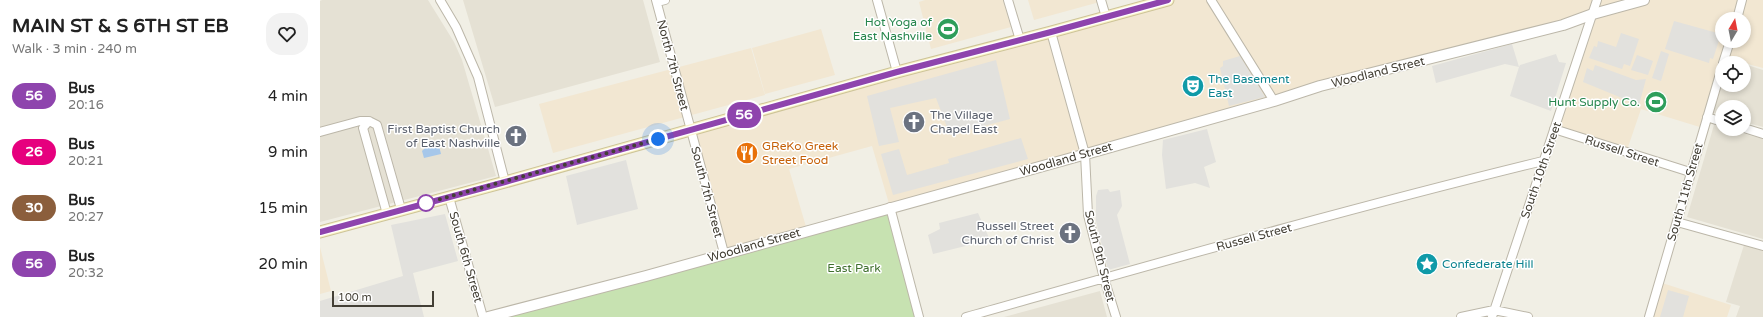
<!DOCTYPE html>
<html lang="en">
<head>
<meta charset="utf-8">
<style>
	:root { --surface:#fff; --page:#f2f2f2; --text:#222; --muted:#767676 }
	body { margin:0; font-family:"Varela Round",sans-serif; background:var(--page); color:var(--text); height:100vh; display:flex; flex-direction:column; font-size:15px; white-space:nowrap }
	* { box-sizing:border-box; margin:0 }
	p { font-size:13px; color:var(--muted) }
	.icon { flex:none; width:22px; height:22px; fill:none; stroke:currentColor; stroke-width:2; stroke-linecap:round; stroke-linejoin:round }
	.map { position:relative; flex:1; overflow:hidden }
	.side { display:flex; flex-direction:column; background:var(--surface); width:320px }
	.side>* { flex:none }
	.badge { padding:0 8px; border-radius:13px; font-size:14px; line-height:26px }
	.needle { width:26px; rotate:10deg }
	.fabs { position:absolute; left:1395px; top:12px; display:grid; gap:8px }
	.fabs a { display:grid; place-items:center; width:36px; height:36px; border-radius:50%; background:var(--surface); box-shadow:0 2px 6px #0003; font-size:20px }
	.scale { position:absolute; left:12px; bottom:10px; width:102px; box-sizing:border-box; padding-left:4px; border:2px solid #433f35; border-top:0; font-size:11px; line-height:14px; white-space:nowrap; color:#433f35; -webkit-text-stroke:3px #fff; paint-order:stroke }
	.you { position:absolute; width:20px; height:20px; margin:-10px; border:3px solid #fff; border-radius:50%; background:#1a73e8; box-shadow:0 0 0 6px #1a73e833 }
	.map>.badge { position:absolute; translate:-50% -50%; box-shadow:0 0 0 2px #fff }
	.round { display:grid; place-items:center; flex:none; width:42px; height:42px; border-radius:16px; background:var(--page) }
	.overview { display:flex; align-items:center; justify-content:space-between; height:68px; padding:0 12px }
	h1 { font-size:19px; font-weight:700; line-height:30px }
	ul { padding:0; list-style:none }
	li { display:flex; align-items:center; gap:12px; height:56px; padding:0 12px }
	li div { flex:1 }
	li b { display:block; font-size:15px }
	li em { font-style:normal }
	li .badge { min-width:44px; font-weight:700; text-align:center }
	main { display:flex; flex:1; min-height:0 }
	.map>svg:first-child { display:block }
	.residential { fill:#e5e1d4 }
	.commercial { fill:#f2e7d2; fill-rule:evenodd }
	.green { fill:#c7e2b1 }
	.parking { fill:#e2e1dd }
	.water { fill:#a6c7ea }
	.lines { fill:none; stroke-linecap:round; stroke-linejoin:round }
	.minor-casing { stroke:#bcb7a9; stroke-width:10 }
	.tertiary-casing { stroke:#bcb7a9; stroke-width:12 }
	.secondary-casing { stroke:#cdc498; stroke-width:13 }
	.minor { stroke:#fff; stroke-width:8 }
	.tertiary { stroke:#fff; stroke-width:10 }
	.secondary { stroke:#faf2c7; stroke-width:11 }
	.line-casing { stroke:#fff; stroke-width:9 }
	.line { stroke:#8e44ad; stroke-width:6 }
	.walk { stroke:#433f35; stroke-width:4; stroke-dasharray:0 7.2 }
	.stop-dot { fill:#fff; stroke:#8e44ad; stroke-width:2 }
	.labels { text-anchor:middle; stroke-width:3; stroke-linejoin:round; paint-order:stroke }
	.leisure-label { font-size:12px; fill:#27864d; stroke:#fff; text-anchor:end }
	.street-label { font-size:12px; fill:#433f35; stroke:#fff }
	.culture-label { font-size:12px; fill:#0d838f; stroke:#fff; text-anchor:start }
	.worship-label { font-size:12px; fill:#5b616d; stroke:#fff; text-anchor:end }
	.food-label { font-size:12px; fill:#c56008; stroke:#fff; text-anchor:start }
	.park-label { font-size:12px; fill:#40702e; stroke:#fff }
</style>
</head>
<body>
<main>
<section class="side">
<div class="overview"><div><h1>MAIN ST &amp; S 6TH ST EB</h1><p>Walk · 3 min · 240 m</p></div><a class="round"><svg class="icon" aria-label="heart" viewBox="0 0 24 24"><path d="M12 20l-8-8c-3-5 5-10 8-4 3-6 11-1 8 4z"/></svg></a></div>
<ul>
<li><span class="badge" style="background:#8e44ad;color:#fff">56</span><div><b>Bus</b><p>20:16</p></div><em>4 min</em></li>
<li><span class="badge" style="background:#e6007e;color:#fff">26</span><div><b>Bus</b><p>20:21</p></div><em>9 min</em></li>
<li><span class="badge" style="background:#8b5e3c;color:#fff">30</span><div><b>Bus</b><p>20:27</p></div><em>15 min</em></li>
<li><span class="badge" style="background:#8e44ad;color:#fff">56</span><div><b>Bus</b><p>20:32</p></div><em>20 min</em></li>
</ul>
</section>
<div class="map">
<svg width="1443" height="317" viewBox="0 0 1443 317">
	<rect width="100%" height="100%" fill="#f1efe5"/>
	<!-- residential -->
	<path class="residential" d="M 2,0 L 108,0 L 134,42 L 142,60 L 176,176 L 0,222 L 0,1 Z
		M 143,0 L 323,0 L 340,62 L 175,107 Z
		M 1424,64 L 1443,70 L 1443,127 L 1424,122 L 1424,107 L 1402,107 L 1402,115 L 1394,113 L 1394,111 L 1402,83 L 1402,85 L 1424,85 Z
		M 1394,125 L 1402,127 L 1402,129 L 1408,129 L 1443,139 L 1443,239 L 1367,217 Z
		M 1424,245 L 1443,251 L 1443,317 L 1416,317 L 1420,306 L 1406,302 Z
		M 780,291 L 787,317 L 684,317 Z"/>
	<!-- commercial -->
	<path class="commercial" d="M 605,0 L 683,0 L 691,27 L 611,49 L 599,2 Z
		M 708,0 L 787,0 L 714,20 Z
		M 848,0 L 1443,0 L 1443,68 L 1405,58 L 1383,128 L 1321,109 L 1306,153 L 1234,129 L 1273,14 L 570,207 L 552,146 L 469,169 L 487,230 L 404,253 L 370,130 ZM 1402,19 L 1424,19 L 1424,41 L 1402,41 Z
		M 501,29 L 515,75 L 445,94 L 432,48 Z
		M 431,48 L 445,95 L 233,153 L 219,104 Z
		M 0,247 L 11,291 L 0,294 Z
		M 1339,282 L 1411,305 L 1407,317 L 1329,317 Z"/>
	<!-- green -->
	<path class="green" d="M 570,207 L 599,317 L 167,317 Z"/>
	<!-- parking -->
	<path class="parking" d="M 1354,21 L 1401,34 L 1393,59 L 1390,58 L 1389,63 L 1345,49 Z
		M 1301,33 L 1319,39 L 1310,66 L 1304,64 L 1302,69 L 1269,58 L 1274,46 L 1277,47 L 1278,41 L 1296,47 Z
		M 1192,44 L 1199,67 L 1200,65 L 1236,54 L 1239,62 L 1246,63 L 1231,111 L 1190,96 L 1199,67 L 1185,64 L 1116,83 L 1112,66 Z
		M 1341,51 L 1349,54 L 1341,81 L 1332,78 Z
		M 1317,55 L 1333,61 L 1328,75 L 1311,70 Z
		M 920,56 L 945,97 L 909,106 L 900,68 L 903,66 L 903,61 Z
		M 676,60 L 690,119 L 630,135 L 616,98 L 570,108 L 579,142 L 559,146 L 547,96 Z
		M 1275,65 L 1316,80 L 1326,79 L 1319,105 L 1263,82 L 1267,68 L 1273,71 Z
		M 887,129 L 896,162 L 884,167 L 890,188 L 875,183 L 846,189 L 842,155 L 843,140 Z
		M 701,138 L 708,159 L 573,195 L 561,154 L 579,149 L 587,175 L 629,163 L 628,159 Z
		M 306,160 L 318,209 L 257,225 L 246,176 Z
		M 788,189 L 790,192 L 800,190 L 802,206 L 797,215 L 810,264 L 788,270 L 776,221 L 776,196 L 778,190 Z
		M 658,213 L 670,240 L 613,254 L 608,235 L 620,229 L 619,223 Z
		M 125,214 L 138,261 L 93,273 L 104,317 L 0,317 L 0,301 L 83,276 L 71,225 Z
		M 1348,290 L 1369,296 L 1363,317 L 1340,317 Z"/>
	<!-- water -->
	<path class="water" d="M 109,144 L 119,146 L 121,154 L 104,158 L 102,151 Z"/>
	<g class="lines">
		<!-- minor casing -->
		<g class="minor-casing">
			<path id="minor" d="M 120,0 L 136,27 L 158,77 L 185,182
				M 336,0 L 404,253
				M 557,0 L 577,72
				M 688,0 L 700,40
				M 781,0 L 786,17
				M 891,0 L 954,101
				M 337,2 L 345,0
				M 1417,19 L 1422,0
				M 731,32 L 765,154 L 768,215 L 784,278 L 796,317
				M 1403,63 L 1410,41
				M 1387,117 L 1402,122
				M 1424,128 L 1443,134
				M 1234,129 L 1370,172
				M 0,132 L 40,121 L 49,121
				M 129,197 L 163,317
				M 570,207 L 599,317
				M 67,214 L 43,128 L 49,121 L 57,125 L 81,209
				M 1357,222 L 1443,246
				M 646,317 C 838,263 1030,208 1223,161
				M 1141,317 L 1174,310 L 1208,317
				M 1172,317 L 1277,0
				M 1329,317 L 1402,67"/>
		</g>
		<!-- tertiary casing -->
		<g class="tertiary-casing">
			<path id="tertiary" d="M 168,317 L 326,276 L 759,156 L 954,101 L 1000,86 L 1243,25 L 1273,14 L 1324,0"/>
		</g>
		<!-- secondary casing -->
		<g class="secondary-casing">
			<path id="secondary" d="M 0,232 L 185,182 L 577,72 L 731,32 L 848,0"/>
		</g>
		<!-- minor -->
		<use href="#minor" class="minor"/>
		<!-- tertiary -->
		<use href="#tertiary" class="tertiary"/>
		<!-- secondary -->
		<use href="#secondary" class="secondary"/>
	</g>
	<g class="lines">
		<!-- line casing -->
		<g class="line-casing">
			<path id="line" d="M 0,232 L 185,182 L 577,72 L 731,32 L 848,0"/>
		</g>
		<!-- line -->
		<use href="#line" class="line"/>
		<!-- walk -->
		<path class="walk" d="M 106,203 L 338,139"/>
	</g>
	<!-- icons -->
	<defs>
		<g id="stadium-disc" transform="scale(1.15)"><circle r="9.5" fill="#2e9e5b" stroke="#fff"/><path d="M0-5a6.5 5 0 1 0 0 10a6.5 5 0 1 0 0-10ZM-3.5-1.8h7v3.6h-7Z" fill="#fff"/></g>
		<g id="theatre-disc" transform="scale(1.15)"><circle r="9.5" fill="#0f9aa8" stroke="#fff"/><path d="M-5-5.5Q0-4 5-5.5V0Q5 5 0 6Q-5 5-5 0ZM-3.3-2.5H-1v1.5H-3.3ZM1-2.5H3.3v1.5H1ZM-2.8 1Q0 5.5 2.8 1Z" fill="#fff"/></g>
		<g id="church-disc" transform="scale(1.15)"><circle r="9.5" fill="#6b7280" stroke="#fff"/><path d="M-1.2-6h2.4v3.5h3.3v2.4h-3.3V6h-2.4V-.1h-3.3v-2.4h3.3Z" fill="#fff"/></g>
		<g id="restaurant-disc" transform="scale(1.15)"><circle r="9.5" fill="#e8710a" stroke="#fff"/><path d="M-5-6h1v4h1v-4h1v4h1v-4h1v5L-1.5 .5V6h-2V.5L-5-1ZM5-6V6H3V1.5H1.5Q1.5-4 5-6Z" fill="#fff"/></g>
		<g id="sight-disc" transform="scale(1.15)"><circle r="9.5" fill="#0f9aa8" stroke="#fff"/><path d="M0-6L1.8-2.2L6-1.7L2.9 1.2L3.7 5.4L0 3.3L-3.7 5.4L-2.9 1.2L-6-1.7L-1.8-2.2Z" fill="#fff"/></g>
	</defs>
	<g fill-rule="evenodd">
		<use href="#stadium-disc" x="628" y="29"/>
		<use href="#theatre-disc" x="873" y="86"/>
		<use href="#stadium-disc" x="1336" y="102"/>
		<use href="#church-disc" x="594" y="122"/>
		<use href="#church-disc" x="196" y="136"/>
		<use href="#restaurant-disc" x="427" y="153"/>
		<use href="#church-disc" x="750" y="233"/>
		<use href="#sight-disc" x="1107" y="264"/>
	</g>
	<!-- markers -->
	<circle class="stop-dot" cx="106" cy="203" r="8"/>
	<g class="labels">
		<!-- leisure labels -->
		<g class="leisure-label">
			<text x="612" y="26">Hot Yoga of<tspan x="612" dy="14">East Nashville</tspan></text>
			<text x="1320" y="106">Hunt Supply Co.</text>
		</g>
		<!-- street labels -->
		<g class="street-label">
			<text transform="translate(353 65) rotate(75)" y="4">North 7th Street</text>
			<text transform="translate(1058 72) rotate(-14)" y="4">Woodland Street</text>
			<text transform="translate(1302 151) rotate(18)" y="4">Russell Street</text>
			<text transform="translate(746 159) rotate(-16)" y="4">Woodland Street</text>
			<text transform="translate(1221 170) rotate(-71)" y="4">South 10th Street</text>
			<text transform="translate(387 192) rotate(75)" y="4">South 7th Street</text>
			<text transform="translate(1365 192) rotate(-74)" y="4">South 11th Street</text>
			<text transform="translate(934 237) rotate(-15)" y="4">Russell Street</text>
			<text transform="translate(434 245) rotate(-16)" y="4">Woodland Street</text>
			<text transform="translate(780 256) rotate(76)" y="4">South 9th Street</text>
			<text transform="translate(146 257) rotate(74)" y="4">South 6th Street</text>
		</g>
		<!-- culture labels -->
		<g class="culture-label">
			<text x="888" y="83">The Basement<tspan x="888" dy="14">East</tspan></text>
			<text x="1122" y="268">Confederate Hill</text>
		</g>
		<!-- worship labels -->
		<g class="worship-label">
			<text x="610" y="119" text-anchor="start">The Village<tspan x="610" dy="14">Chapel East</tspan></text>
			<text x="180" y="133">First Baptist Church<tspan x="180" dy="14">of East Nashville</tspan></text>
			<text x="734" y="230">Russell Street<tspan x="734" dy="14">Church of Christ</tspan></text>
		</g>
		<!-- food labels -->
		<g class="food-label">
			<text x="442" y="150">GReKo Greek<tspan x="442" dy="14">Street Food</tspan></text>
		</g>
		<!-- park labels -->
		<g class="park-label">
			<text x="534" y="272">East Park</text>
		</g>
	</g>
</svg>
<div class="fabs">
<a><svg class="needle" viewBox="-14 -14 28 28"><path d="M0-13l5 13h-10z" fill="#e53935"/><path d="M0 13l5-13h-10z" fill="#767676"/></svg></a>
<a><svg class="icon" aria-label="locate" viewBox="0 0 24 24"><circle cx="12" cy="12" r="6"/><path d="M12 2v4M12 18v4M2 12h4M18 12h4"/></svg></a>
<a><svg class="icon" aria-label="layers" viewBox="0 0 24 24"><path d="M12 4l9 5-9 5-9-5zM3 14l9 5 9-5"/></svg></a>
</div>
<div class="scale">100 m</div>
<div class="you" style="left:338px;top:139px"></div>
<b class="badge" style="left:424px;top:115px;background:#8e44ad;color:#fff">56</b>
</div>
</main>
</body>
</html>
